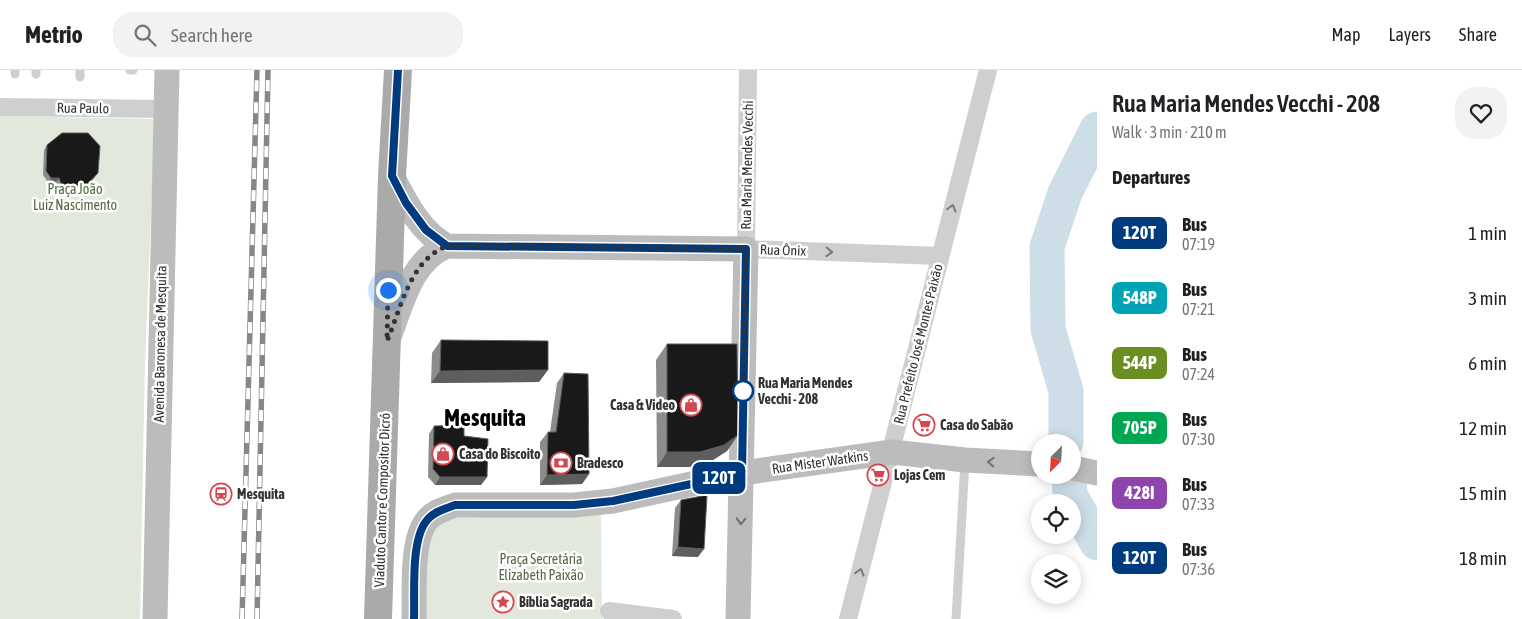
<!DOCTYPE html>
<html lang="en">
<head>
<meta charset="utf-8">
<style>
	:root { --surface:#fff; --page:#f2f2f2; --text:#202124; --muted:#757577; --line:#e0e0e0 }
	body { margin:0; font-family:"Asap Condensed",sans-serif; background:var(--page); color:var(--text); height:100vh; display:flex; flex-direction:column; font-size:19px; white-space:nowrap }
	* { box-sizing:border-box; margin:0 }
	p { font-size:16px; color:var(--muted) }
	.icon { flex:none; width:28px; height:28px; fill:none; stroke:currentColor; stroke-width:2; stroke-linecap:round; stroke-linejoin:round }
	.map { position:relative; flex:1; overflow:hidden }
	.details { display:flex; flex-direction:column; background:var(--surface); width:425px }
	.details>* { flex:none }
	.badge { padding:0 10px; border-radius:8px; font-size:18px; line-height:32px }
	.needle { width:32px; rotate:204deg }
	.tools { position:absolute; left:1031px; top:364px; display:grid; gap:10px }
	.tools a { display:grid; place-items:center; width:50px; height:50px; border-radius:50%; background:var(--surface); box-shadow:0 2px 12px #0003; font-size:25px }
	.you { position:absolute; width:25px; height:25px; margin:-12px; border:4px solid #fff; border-radius:50%; background:#1a73e8; box-shadow:0 0 0 8px #1a73e833 }
	.map>.badge { position:absolute; translate:-50% -50%; box-shadow:0 0 0 2px #fff }
	h2 { padding:0 15px; font-size:19px; line-height:45px }
	.round { display:grid; place-items:center; flex:none; width:52px; height:52px; border-radius:20px; background:var(--page) }
	.summary { display:flex; align-items:center; justify-content:space-between; height:85px; padding:0 15px }
	h1 { font-size:24px; font-weight:600; line-height:38px }
	ul { padding:0; list-style:none }
	li { display:flex; align-items:center; gap:15px; height:65px; padding:0 15px }
	li div { flex:1 }
	li b { display:block; font-size:19px }
	li em { font-style:normal }
	li .badge { min-width:55px; font-weight:700; text-align:center }
	header { display:flex; align-items:center; gap:30px; box-sizing:border-box; height:70px; padding:0 25px; background:var(--surface); border-bottom:1px solid var(--line) }
	header strong { font-size:24px }
	nav { display:flex; gap:28px; margin-inline-start:auto; font-size:18px }
	.search { width:350px; height:45px; background:var(--page); display:flex; align-items:center; gap:12px; box-sizing:border-box; padding:0 18px; border-radius:20px; color:var(--muted); font-size:19px }
	main { display:flex; flex:1; min-height:0 }
	.map>svg:first-child { display:block }
	.green { fill:#e2e8dc }
	.lines { fill:none; stroke-linecap:round; stroke-linejoin:round }
	.river { stroke:#cddee8; stroke-width:35 }
	.lane { stroke:#cfcfcf; stroke-width:9 }
	.street { stroke:#cfcfcf; stroke-width:18 }
	.secondary { stroke:#bcbcbc; stroke-width:25 }
	.primary { stroke:#aaa; stroke-width:28 }
	.rail-casing { stroke:#878787; stroke-width:5.5 }
	.rail { stroke:#fff; stroke-width:4; stroke-dasharray:11; stroke-linecap:butt }
	.wall { fill:#8c8c8c }
	.shaded-wall { fill:#5e5e5e }
	.building { fill:#191919; stroke:#5e5e5e }
	.oneway { stroke:#797979 }
	.oneway2 { stroke:#707070 }
	.line-casing { stroke:#fff; stroke-width:11 }
	.line { stroke:#003b80; stroke-width:8 }
	.walk { stroke:#323232; stroke-width:5; stroke-dasharray:0 9 }
	.stop-dot { fill:#fff; stroke:#003b80; stroke-width:2.5 }
	.labels { text-anchor:middle; stroke-width:5; stroke-linejoin:round; paint-order:stroke }
	.street-label { font-size:14px; fill:#323232; stroke:#fff }
	.park-label { font-size:14px; fill:#556a43; stroke:#fff }
	.stop-label { font-size:14px; font-weight:bold; fill:#323232; stroke:#fff; text-anchor:start }
	.poi-label { font-size:14px; font-weight:bold; fill:#323232; stroke:#fff; text-anchor:start }
	.town-label { font-size:24px; font-weight:bold; fill:#000; stroke:#fff }
</style>
</head>
<body>
<header>
<strong>Metrio</strong>
<div class="search"><svg class="icon" aria-label="search" viewBox="0 0 24 24"><circle cx="10" cy="10" r="6"/><path d="M15 15l6 6"/></svg>Search here</div>
<nav><a>Map</a><a>Layers</a><a>Share</a></nav>
</header>
<main>
<div class="map">
<svg width="1097" height="549" viewBox="0 0 1097 549">
	<rect width="100%" height="100%" fill="#fff"/>
	<!-- green -->
	<path class="green" d="M 0,46 L 155,49 L 145,290 L 140,549 L 0,549 Z
		M 601,444 L 602,549 L 423,549 L 423,493 L 434,457 L 447,448 Z"/>
	<g class="lines">
		<!-- river -->
		<path class="river" d="M 1066,372 L 1066,321 L 1048,259 L 1047,177 L 1065,123 L 1097,59
			M 1069,405 L 1070,425 L 1097,473"/>
		<!-- lane -->
		<path class="lane" d="M 15,0 L 15,4
			M 36,0 L 36,4
			M 80,0 L 80,7
			M 130,0 L 133,0
			M 956,549 L 965,391"/>
		<!-- street -->
		<path class="street" d="M 748,0 L 746,179 L 940,186
			M 0,37 L 166,39
			M 609,541 L 673,549
			M 848,549 L 988,0"/>
		<!-- secondary -->
		<path class="secondary" d="M 392,106 C 405,131 420,162 447,176
			M 389,267 C 402,234 411,190 447,176 L 746,179 L 738,549
			M 1072,398 L 1097,403
			M 155,549 L 167,0
			M 414,549 C 415,523 410,469 428,449 C 435,441 445,439 455,435 L 574,435 L 613,431 L 742,403 L 892,382 L 965,390 L 1040,394"/>
		<!-- primary -->
		<path class="primary" d="M 378,549 L 392,106 L 398,0"/>
		<!-- rail casing -->
		<g class="rail-casing">
			<path id="rail" d="M 242,549 L 257,0
				M 257,549 L 268,0"/>
		</g>
		<!-- rail -->
		<use href="#rail" class="rail"/>
	</g>
	<!-- wall -->
	<path class="wall" d="M 47,75 L 95,107 L 82,121 L 59,121 L 56,112 L 48,112 L 43,105 L 44,80 Z
		M 441,270 L 539,312 L 431,313 L 432,283 Z
		M 667,274 L 738,365 L 727,381 L 713,390 L 689,397 L 657,397 L 656,290 Z
		M 564,303 L 589,404 L 582,414 L 540,415 L 540,372 L 548,362 L 550,362 L 557,313 Z
		M 434,356 L 464,366 L 487,407 L 481,415 L 435,415 L 428,407 L 429,364 Z
		M 681,430 L 698,487 L 672,486 L 675,438 Z"/>
	<!-- shaded-wall -->
	<path class="shaded-wall" d="M 98,103 L 95,107 L 82,121 L 59,121 L 62,117 Z
		M 51,108 L 59,108 L 56,112 L 48,112 Z
		M 548,300 L 539,312 L 431,313 L 440,301 Z
		M 738,365 L 727,381 L 713,390 L 689,397 L 657,397 L 667,382 Z
		M 589,404 L 582,414 L 540,415 L 547,405 Z
		M 440,407 L 487,407 L 481,415 L 435,415 Z
		M 678,477 L 704,479 L 698,487 L 672,486 Z"/>
	<!-- building -->
	<path class="building" d="M 62,63 L 88,63 L 100,76 L 98,103 L 85,116 L 62,117 L 59,108 L 51,108 L 46,101 L 47,75 Z
		M 441,270 L 548,271 L 548,300 L 440,301 Z
		M 667,274 L 737,274 L 738,365 L 724,375 L 700,382 L 667,382 Z
		M 564,303 L 588,304 L 589,404 L 547,405 L 548,362 L 556,362 Z
		M 464,355 L 464,366 L 488,369 L 487,407 L 440,407 L 433,399 L 434,356 Z
		M 707,425 L 704,479 L 678,477 L 681,430 Z"/>
	<!-- one-way arrows -->
	<defs><path id="oneway-chevron" d="M-2-3.5L2.5 0L-2 3.5" fill="none" stroke-width="1.6" stroke-linecap="round" stroke-linejoin="round" transform="scale(1.25)"/></defs>
	<g class="oneway">
		<use href="#oneway-chevron" transform="translate(952 138) rotate(-75)"/>
		<use href="#oneway-chevron" transform="translate(829 182) rotate(2)"/>
		<use href="#oneway-chevron" transform="translate(860 502) rotate(-75)"/>
	</g>
	<g class="oneway2">
		<use href="#oneway-chevron" transform="translate(991 392) rotate(-177)"/>
		<use href="#oneway-chevron" transform="translate(741 451) rotate(91)"/>
	</g>
	<g class="lines">
		<!-- line casing -->
		<g class="line-casing">
			<path id="line" d="M 398,0 L 392,106 L 406,133 L 426,160 L 447,176 L 746,179 L 742,403 L 613,431 L 574,435 L 455,435 C 445,439 435,441 428,449 C 410,468 415,523 414,549"/>
		</g>
		<!-- line -->
		<use href="#line" class="line"/>
		<!-- walk -->
		<path class="walk" d="M 388,220 L 387,271 C 401,238 410,190 447,176 L 746,179 L 743,321"/>
	</g>
	<!-- icons -->
	<defs>
		<g id="shop-ring" transform="scale(1.125)"><circle r="9.5" fill="#fff" stroke="#d54750" stroke-width="1.5"/><path d="M-5-2.5h2.3a2.7 3.5 0 0 1 5.4 0H5L5.5 6h-11ZM-1.5-2.5h3a1.5 2.3 0 0 0-3 0Z" fill="#d54750"/></g>
		<g id="supermarket-ring" transform="scale(1.125)"><circle r="9.5" fill="#fff" stroke="#d54750" stroke-width="1.5"/><path d="M-6-5.5h2.5l.6 2H6L4.5 2H-2.5L-4.4-4H-6ZM-1.5 3.2a1.3 1.3 0 1 0 .1 0ZM3 3.2a1.3 1.3 0 1 0 .1 0Z" fill="#d54750"/></g>
		<g id="bank-ring" transform="scale(1.125)"><circle r="9.5" fill="#fff" stroke="#d54750" stroke-width="1.5"/><path d="M-6-4H6V4H-6ZM0-2.3a2.3 2.3 0 1 0 0 4.6a2.3 2.3 0 1 0 0-4.6Z" fill="#d54750"/></g>
		<g id="station-ring" transform="scale(1.125)"><circle r="9.5" fill="#fff" stroke="#d54750" stroke-width="1.5"/><path d="M-3-6H3Q5-6 5-4V2Q5 4 3 4L4.5 6H3L1.5 4h-3L-3 6H-4.5L-3 4Q-5 4-5 2V-4Q-5-6-3-6ZM-3.5-4v3h7v-3ZM-3.5 1v1.5H-2V1ZM2 1v1.5H3.5V1Z" fill="#d54750"/></g>
		<g id="sight-ring" transform="scale(1.125)"><circle r="9.5" fill="#fff" stroke="#d54750" stroke-width="1.5"/><path d="M0-6L1.8-2.2L6-1.7L2.9 1.2L3.7 5.4L0 3.3L-3.7 5.4L-2.9 1.2L-6-1.7L-1.8-2.2Z" fill="#d54750"/></g>
	</defs>
	<g fill-rule="evenodd">
		<use href="#shop-ring" x="691" y="335"/>
		<use href="#supermarket-ring" x="924" y="355"/>
		<use href="#shop-ring" x="443" y="384"/>
		<use href="#bank-ring" x="561" y="393"/>
		<use href="#supermarket-ring" x="878" y="405"/>
		<use href="#station-ring" x="221" y="424"/>
		<use href="#sight-ring" x="503" y="532"/>
	</g>
	<!-- markers -->
	<circle class="stop-dot" cx="743" cy="321" r="10"/>
	<g class="labels">
		<!-- street labels -->
		<g class="street-label">
			<text transform="translate(83 38) rotate(1)" y="5">Rua Paulo</text>
			<text transform="translate(747 95) rotate(-89)" y="5">Rua Maria Mendes Vecchi</text>
			<text transform="translate(783 180) rotate(2)" y="5">Rua Ônix</text>
			<text transform="translate(160 274) rotate(-89)" y="5">Avenida Baronesa de Mesquita</text>
			<text transform="translate(918 274) rotate(-76)" y="5">Rua Prefeito José Montes Paixão</text>
			<text transform="translate(820 392) rotate(-8)" y="5">Rua Mister Watkins</text>
			<text transform="translate(382 430) rotate(-88)" y="5">Viaduto Cantor e Compositor Dicró</text>
		</g>
		<!-- park labels -->
		<g class="park-label">
			<text x="75" y="124">Praça João<tspan x="75" dy="16">Luiz Nascimento</tspan></text>
			<text x="541" y="494">Praça Secretária<tspan x="541" dy="16">Elizabeth Paixão</tspan></text>
		</g>
		<!-- stop labels -->
		<g class="stop-label">
			<text x="758" y="318">Rua Maria Mendes<tspan x="758" dy="16">Vecchi - 208</tspan></text>
		</g>
		<!-- poi labels -->
		<g class="poi-label">
			<text x="675" y="340" text-anchor="end">Casa &amp; Video</text>
			<text x="940" y="360">Casa do Sabão</text>
			<text x="459" y="389">Casa do Biscoito</text>
			<text x="577" y="398">Bradesco</text>
			<text x="894" y="410">Lojas Cem</text>
			<text x="237" y="429">Mesquita</text>
			<text x="519" y="537">Bíblia Sagrada</text>
		</g>
		<!-- town labels -->
		<g class="town-label">
			<text x="485" y="356">Mesquita</text>
		</g>
	</g>
</svg>
<div class="tools">
<a><svg class="needle" viewBox="-14 -14 28 28"><path d="M0-13l5 13h-10z" fill="#e53935"/><path d="M0 13l5-13h-10z" fill="#757577"/></svg></a>
<a><svg class="icon" aria-label="locate" viewBox="0 0 24 24"><circle cx="12" cy="12" r="6"/><path d="M12 2v4M12 18v4M2 12h4M18 12h4"/></svg></a>
<a><svg class="icon" aria-label="layers" viewBox="0 0 24 24"><path d="M12 4l9 5-9 5-9-5zM3 14l9 5 9-5"/></svg></a>
</div>
<div class="you" style="left:388px;top:220px"></div>
<b class="badge" style="left:719px;top:408px;background:#003b80;color:#fff">120T</b>
</div>
<section class="details">
<div class="summary"><div><h1>Rua Maria Mendes Vecchi - 208</h1><p>Walk · 3 min · 210 m</p></div><a class="round"><svg class="icon" aria-label="heart" viewBox="0 0 24 24"><path d="M12 20l-8-8c-3-5 5-10 8-4 3-6 11-1 8 4z"/></svg></a></div>
<h2>Departures</h2>
<ul>
<li><span class="badge" style="background:#003b80;color:#fff">120T</span><div><b>Bus</b><p>07:19</p></div><em>1 min</em></li>
<li><span class="badge" style="background:#00a3b4;color:#fff">548P</span><div><b>Bus</b><p>07:21</p></div><em>3 min</em></li>
<li><span class="badge" style="background:#6b8e23;color:#fff">544P</span><div><b>Bus</b><p>07:24</p></div><em>6 min</em></li>
<li><span class="badge" style="background:#00a651;color:#fff">705P</span><div><b>Bus</b><p>07:30</p></div><em>12 min</em></li>
<li><span class="badge" style="background:#8e44ad;color:#fff">428I</span><div><b>Bus</b><p>07:33</p></div><em>15 min</em></li>
<li><span class="badge" style="background:#003b80;color:#fff">120T</span><div><b>Bus</b><p>07:36</p></div><em>18 min</em></li>
</ul>
</section>
</main>
</body>
</html>
